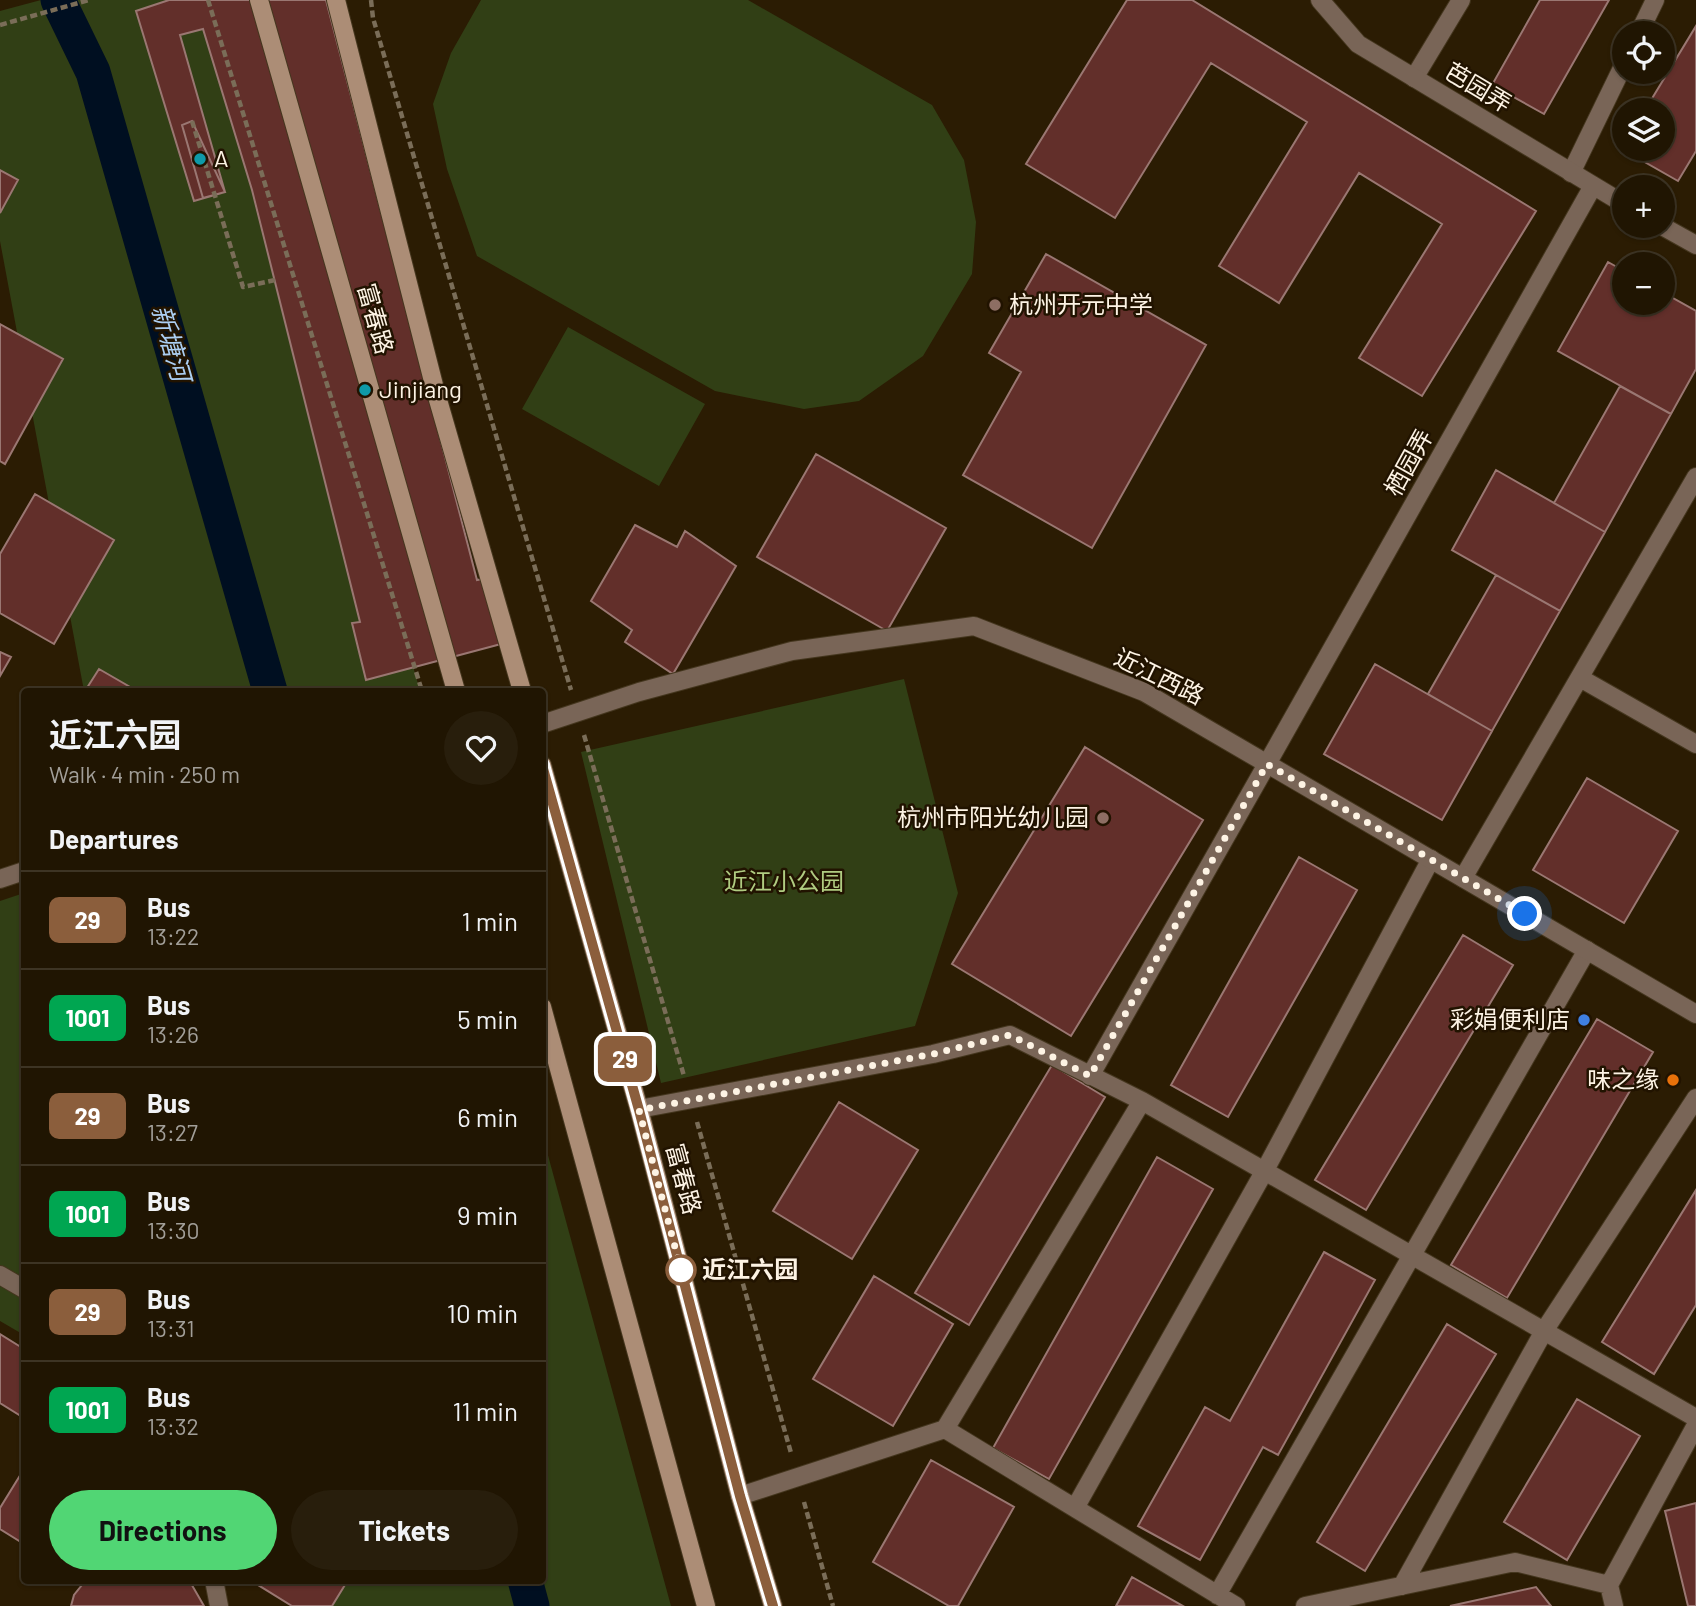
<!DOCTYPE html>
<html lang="en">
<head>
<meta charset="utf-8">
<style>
	:root { --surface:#201502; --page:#281e0c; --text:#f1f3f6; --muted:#a29f99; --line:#3d3424; --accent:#51d674 }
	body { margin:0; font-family:Barlow,"Noto Sans SC",sans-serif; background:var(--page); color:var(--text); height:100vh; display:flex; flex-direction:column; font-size:26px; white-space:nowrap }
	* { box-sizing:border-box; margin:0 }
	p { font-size:23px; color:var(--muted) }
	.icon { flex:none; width:38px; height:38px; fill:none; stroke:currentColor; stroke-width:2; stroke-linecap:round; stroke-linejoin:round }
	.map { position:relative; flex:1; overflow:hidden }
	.details { position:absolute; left:21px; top:688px; width:525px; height:896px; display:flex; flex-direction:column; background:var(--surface); border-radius:7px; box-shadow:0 2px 5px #0004,0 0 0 2px var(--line) }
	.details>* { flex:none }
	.badge { padding:0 14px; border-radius:10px; font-size:24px; line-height:46px }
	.tools { position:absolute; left:1612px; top:21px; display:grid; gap:14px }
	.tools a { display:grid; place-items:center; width:63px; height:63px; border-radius:50%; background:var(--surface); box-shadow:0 2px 5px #0004,0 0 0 2px var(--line); font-size:35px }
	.you { position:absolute; width:35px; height:35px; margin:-18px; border:5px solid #fff; border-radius:50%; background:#1a73e8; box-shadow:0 0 0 10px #1a73e833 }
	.map>.badge { position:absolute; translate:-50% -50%; box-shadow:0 0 0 4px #fff }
	h2 { padding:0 28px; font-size:26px; line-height:63px }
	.round { display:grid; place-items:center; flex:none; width:74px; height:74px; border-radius:37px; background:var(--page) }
	.headline { display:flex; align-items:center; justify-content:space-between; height:119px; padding:0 28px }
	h1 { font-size:33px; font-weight:700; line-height:52px }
	.action { display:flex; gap:14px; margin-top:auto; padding:14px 28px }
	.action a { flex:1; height:80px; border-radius:42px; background:var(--accent); color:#111; font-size:28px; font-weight:700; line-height:80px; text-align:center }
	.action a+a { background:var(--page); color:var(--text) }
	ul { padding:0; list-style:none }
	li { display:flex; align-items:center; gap:21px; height:98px; padding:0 28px; border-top:2px solid var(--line) }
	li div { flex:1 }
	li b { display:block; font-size:26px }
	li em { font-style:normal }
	li .badge { min-width:77px; font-weight:700; text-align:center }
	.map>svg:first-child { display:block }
	.green { fill:#313f15 }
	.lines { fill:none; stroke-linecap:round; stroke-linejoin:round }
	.canal { stroke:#000f21; stroke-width:35 }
	.building { fill:#622f2a; stroke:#9a7772; stroke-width:2 }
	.lane-casing { stroke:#44361e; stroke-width:20 }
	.street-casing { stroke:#44361e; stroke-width:20 }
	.secondary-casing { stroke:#44361e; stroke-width:20 }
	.path { stroke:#7a6d58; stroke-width:4.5; stroke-dasharray:7 3.5; stroke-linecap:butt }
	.lane { stroke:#796557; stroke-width:18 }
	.street { stroke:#796557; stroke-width:18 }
	.secondary { stroke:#ac8d76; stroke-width:18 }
	.line-casing { stroke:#fff; stroke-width:16 }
	.line { stroke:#8b5e3c; stroke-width:10 }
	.walk { stroke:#fdf3e4; stroke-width:7; stroke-dasharray:0 12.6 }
	.culture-dot { fill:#0f9aa8; stroke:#211300; stroke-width:2.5 }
	.education-dot { fill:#8d6e63; stroke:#211300; stroke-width:2.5 }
	.shop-dot { fill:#3f7fe0; stroke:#211300; stroke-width:2.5 }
	.food-dot { fill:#e8710a; stroke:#211300; stroke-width:2.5 }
	.stop-dot { fill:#fff; stroke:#8b5e3c; stroke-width:3.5 }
	.labels { text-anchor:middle; stroke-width:5; stroke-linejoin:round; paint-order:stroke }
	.street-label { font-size:24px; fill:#fdf3e4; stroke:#211300 }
	.poi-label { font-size:24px; fill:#fdf3e4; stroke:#211300; text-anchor:start }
	.park-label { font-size:24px; fill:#b0cc81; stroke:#211300 }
	.stop-label { font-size:24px; font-weight:bold; fill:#fdf3e4; stroke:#211300; text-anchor:start }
	.water-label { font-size:26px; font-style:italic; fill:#accff3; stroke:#211300 }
</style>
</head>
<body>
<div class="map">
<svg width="1696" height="1606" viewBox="0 0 1696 1606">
	<rect width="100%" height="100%" fill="#2b1c03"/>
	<!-- green -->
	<path class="green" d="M 41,0 L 223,0 L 420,691 L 84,691 L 0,241 L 0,11 Z
		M 481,0 L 748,0 L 932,105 L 964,160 L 976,222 L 972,274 L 923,356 L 859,401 L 804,409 L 715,391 L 477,256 L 447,169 L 433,104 L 451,53 Z
		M 568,327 L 705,404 L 659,486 L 522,409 Z
		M 904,679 L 958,893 L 915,1026 L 661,1083 L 581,752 Z
		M 24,893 L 24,1335 L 0,1321 L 0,901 Z
		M 543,1137 L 671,1606 L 324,1606 L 316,1580 L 542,1580 Z"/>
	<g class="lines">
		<!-- canal -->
		<path class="canal" d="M 58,0 L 93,72 L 270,691
			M 525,1580 L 532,1606"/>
	</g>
	<!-- building -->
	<path class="building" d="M 169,0 L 326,0 L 477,580 L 483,579 L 501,644 L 366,680 L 352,623 L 360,622 L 252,190 L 203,29 L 180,35 L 225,192 L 194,201 L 136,11 Z
		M 1127,0 L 1192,0 L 1536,211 L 1422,396 L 1359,358 L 1442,224 L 1359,173 L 1279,303 L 1219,266 L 1307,122 L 1211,63 L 1115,218 L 1026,164 Z
		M 1540,0 L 1609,0 L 1544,114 L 1492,85 Z
		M 1696,26 L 1696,151 L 1678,181 L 1622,149 L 1624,145 L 1624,149 L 1662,149 L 1662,110 L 1645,110 Z
		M 192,121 L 225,192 L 203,198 L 182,125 Z
		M 0,170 L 18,180 L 0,213 Z
		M 1046,254 L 1206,345 L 1092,548 L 963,475 L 1021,372 L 989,353 Z
		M 1608,262 L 1624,271 L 1624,303 L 1662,303 L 1662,292 L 1696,311 L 1696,369 L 1671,414 L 1558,351 Z
		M 0,324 L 63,359 L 5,464 L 0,461 Z
		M 1620,386 L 1671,414 L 1605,532 L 1554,503 Z
		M 816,454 L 946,528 L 887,631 L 757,557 Z
		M 1496,470 L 1605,532 L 1560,611 L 1452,550 Z
		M 35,494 L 114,540 L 54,644 L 0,613 L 0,554 Z
		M 635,525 L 677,547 L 685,531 L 736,566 L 673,674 L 625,642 L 632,630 L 591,601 Z
		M 1496,575 L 1560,611 L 1492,731 L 1428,694 Z
		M 0,652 L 11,657 L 0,676 Z
		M 1375,664 L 1492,731 L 1442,820 L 1324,754 Z
		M 99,669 L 137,691 L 85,691 Z
		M 1085,747 L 1203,820 L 1071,1036 L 952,964 Z
		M 1587,778 L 1678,831 L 1624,923 L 1533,870 Z
		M 1299,857 L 1357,890 L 1228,1117 L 1171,1085 Z
		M 1463,935 L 1513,965 L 1366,1210 L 1315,1180 Z
		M 1597,1019 L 1653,1052 L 1507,1298 L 1451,1265 Z
		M 1052,1065 L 1105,1097 L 969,1325 L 915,1293 Z
		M 839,1102 L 918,1150 L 852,1259 L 773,1211 Z
		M 1157,1157 L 1213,1189 L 1049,1479 L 993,1448 Z
		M 1696,1190 L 1696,1305 L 1654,1374 L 1602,1342 Z
		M 1324,1252 L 1375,1280 L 1278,1455 L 1263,1447 L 1200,1560 L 1138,1526 L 1205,1407 L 1230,1421 Z
		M 874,1276 L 953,1324 L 893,1426 L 813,1379 Z
		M 1447,1324 L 1496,1354 L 1365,1571 L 1317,1542 Z
		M 0,1334 L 24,1349 L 24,1418 L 0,1403 Z
		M 1577,1399 L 1640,1436 L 1567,1560 L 1504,1522 Z
		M 931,1460 L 1014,1507 L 958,1606 L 949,1606 L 873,1562 Z
		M 24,1469 L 24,1544 L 0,1529 L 0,1508 Z
		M 1696,1503 L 1696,1606 L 1688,1606 L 1665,1511 Z
		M 1132,1577 L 1183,1606 L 1116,1606 Z
		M 86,1580 L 189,1580 L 204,1606 L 71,1606 L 74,1595 Z
		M 250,1580 L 348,1580 L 332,1606 L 292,1606 Z
		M 1536,1587 L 1551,1606 L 1450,1606 Z"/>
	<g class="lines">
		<!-- lane casing -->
		<g class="lane-casing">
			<path id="lane" d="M 1639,33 L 1655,0
				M 1414,78 L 1461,0
				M 1571,173 L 1624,64
				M 1580,678 L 1696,744
				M 1463,878 L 1696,477
				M 1090,1076 L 1267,764
				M 639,1109 L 933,1054 L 1010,1035 L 1142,1101 L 1696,1418
				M 945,1429 L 1236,1606
				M 740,1496 L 945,1429 L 1142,1101
				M 1075,1508 L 1264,1172 L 1431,859
				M 214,1580 L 219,1606
				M 1609,1585 L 1696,1425
				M 1402,1586 L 1544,1331 L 1696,1098
				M 1217,1595 L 1587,950
				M 1305,1606 L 1515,1562 L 1609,1585 L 1614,1606"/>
		</g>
		<!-- street casing -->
		<g class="street-casing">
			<path id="street" d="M 1320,0 L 1358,44 L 1624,204
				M 1662,226 L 1696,245
				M 542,724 L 639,692 L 792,651 L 974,626 L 1144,692 L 1696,1014
				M 1267,764 L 1593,186
				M 0,879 L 24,871
				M 0,1275 L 24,1289"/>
		</g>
		<!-- secondary casing -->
		<g class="secondary-casing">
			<path id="secondary" d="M 259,0 L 456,691
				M 336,0 L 436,393 L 522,691
				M 542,765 L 639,1109 L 740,1496 L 773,1606
				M 542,1007 L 706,1606"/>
		</g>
		<!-- path -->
		<path class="path" d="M 208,0 L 422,691
			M 371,0 L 373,18 L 571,690
			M 0,25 L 89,0
			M 192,121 L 243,287 L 275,280
			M 584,735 L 684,1076
			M 697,1122 L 791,1453
			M 804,1502 L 833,1606"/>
		<!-- lane -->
		<use href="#lane" class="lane"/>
		<!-- street -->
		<use href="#street" class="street"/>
		<!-- secondary -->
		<use href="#secondary" class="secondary"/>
	</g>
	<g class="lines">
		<!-- line casing -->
		<g class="line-casing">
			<path id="line" d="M 542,765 L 639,1110 L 740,1496 L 773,1606"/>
		</g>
		<!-- line -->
		<use href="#line" class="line"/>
		<!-- walk -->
		<path class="walk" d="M 681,1270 L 639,1110 L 933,1054 L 1010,1035 L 1090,1076 L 1267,764 L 1525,914"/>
	</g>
	<!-- markers -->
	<g class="culture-dot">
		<circle cx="200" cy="159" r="7"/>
		<circle cx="365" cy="390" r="7"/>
	</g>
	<g class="education-dot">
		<circle cx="995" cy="305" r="7"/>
		<circle cx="1103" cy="818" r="7"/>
	</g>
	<circle class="shop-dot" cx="1584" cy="1020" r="7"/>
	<circle class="food-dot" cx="1673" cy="1080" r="7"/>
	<circle class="stop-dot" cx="681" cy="1270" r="14"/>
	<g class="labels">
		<!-- street labels -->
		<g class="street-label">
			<text transform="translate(1478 88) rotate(31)" y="8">芭园弄</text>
			<text transform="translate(375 319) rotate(74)" y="8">富春路</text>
			<text transform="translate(1409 463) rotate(-61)" y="8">栖园弄</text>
			<text transform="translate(1159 677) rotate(26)" y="8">近江西路</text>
			<text transform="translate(683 1179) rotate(75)" y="8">富春路</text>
		</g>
		<!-- poi labels -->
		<g class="poi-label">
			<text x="214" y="167">A</text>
			<text x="1009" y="313">杭州开元中学</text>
			<text x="379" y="398">Jinjiang</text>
			<text x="1089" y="826" text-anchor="end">杭州市阳光幼儿园</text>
			<text x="1570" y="1028" text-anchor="end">彩娟便利店</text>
			<text x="1659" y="1088" text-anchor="end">味之缘</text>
		</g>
		<!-- park labels -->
		<g class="park-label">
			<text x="784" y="890">近江小公园</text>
		</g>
		<!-- stop labels -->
		<g class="stop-label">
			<text x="702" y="1278">近江六园</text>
		</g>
		<!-- water labels -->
		<g class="water-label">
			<text transform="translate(171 343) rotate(74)" y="9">新塘河</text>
		</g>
	</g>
</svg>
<div class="tools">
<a><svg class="icon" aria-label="locate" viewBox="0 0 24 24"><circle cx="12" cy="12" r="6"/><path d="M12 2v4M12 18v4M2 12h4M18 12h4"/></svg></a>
<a><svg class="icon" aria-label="layers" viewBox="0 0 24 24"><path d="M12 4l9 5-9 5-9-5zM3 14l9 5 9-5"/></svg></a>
<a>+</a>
<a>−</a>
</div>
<div class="you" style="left:1525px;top:914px"></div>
<b class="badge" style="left:625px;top:1059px;background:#8b5e3c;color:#fff">29</b>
<section class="details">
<div class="headline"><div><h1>近江六园</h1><p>Walk · 4 min · 250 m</p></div><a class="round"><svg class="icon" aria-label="heart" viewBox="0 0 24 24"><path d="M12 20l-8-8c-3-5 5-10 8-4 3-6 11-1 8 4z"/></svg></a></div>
<h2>Departures</h2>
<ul>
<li><span class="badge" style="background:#8b5e3c;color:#fff">29</span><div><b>Bus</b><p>13:22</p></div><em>1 min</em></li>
<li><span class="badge" style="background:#00a651;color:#fff">1001</span><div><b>Bus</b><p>13:26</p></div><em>5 min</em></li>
<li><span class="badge" style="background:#8b5e3c;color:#fff">29</span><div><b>Bus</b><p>13:27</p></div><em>6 min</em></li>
<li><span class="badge" style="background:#00a651;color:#fff">1001</span><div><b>Bus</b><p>13:30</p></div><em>9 min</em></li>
<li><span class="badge" style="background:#8b5e3c;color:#fff">29</span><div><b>Bus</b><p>13:31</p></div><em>10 min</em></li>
<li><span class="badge" style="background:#00a651;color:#fff">1001</span><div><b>Bus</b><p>13:32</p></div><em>11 min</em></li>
</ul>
<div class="action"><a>Directions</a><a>Tickets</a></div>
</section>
</div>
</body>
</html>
